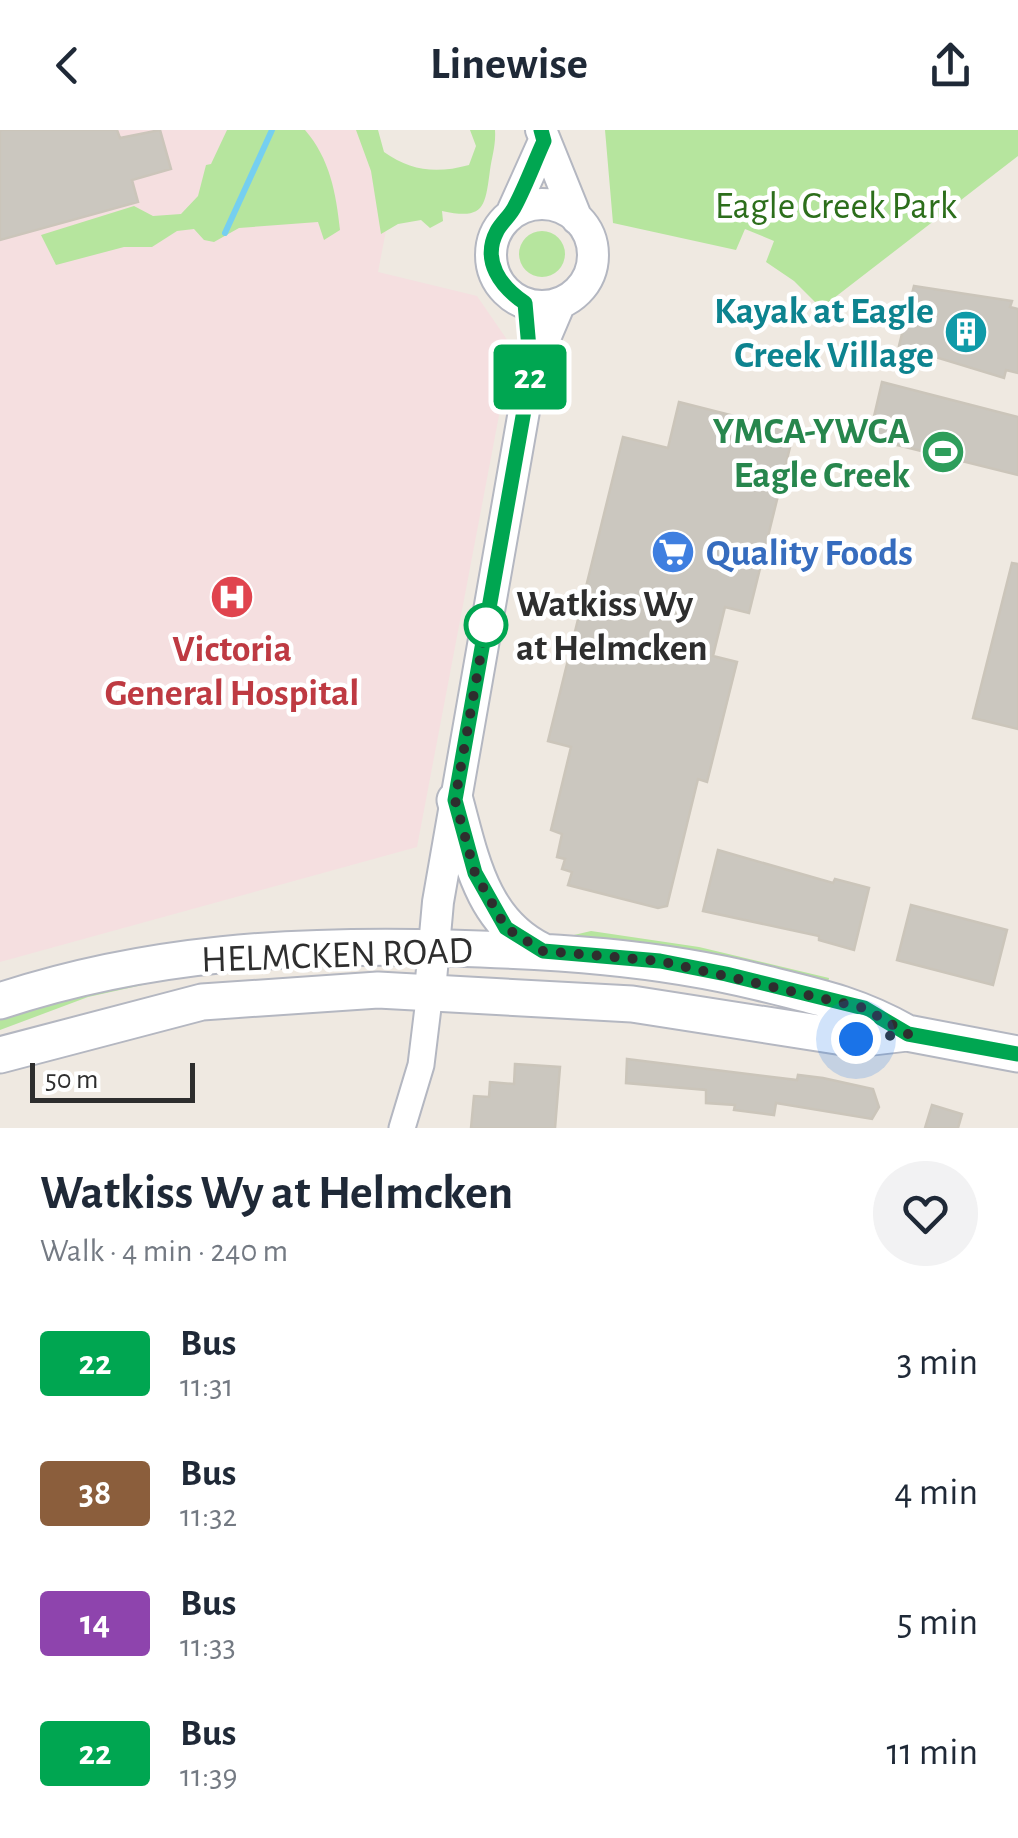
<!DOCTYPE html>
<html lang="en">
<head>
<meta charset="utf-8">
<style>
	:root { --surface:#fff; --page:#f2f2f3; --text:#1f2937; --muted:#747a83 }
	body { margin:0; font-family:"Alegreya Sans",sans-serif; background:var(--page); color:var(--text); height:100vh; display:flex; flex-direction:column; font-size:38px; white-space:nowrap }
	* { box-sizing:border-box; margin:0 }
	p { font-size:32px; color:var(--muted) }
	.icon { flex:none; width:55px; height:55px; fill:none; stroke:currentColor; stroke-width:2; stroke-linecap:round; stroke-linejoin:round }
	.map { position:relative; height:998px; overflow:hidden }
	.details { display:flex; flex-direction:column; background:var(--surface); flex:1 }
	.details>* { flex:none }
	.badge { padding:0 20px; border-radius:8px; font-size:35px; line-height:65px }
	.scale { position:absolute; left:30px; bottom:25px; width:165px; box-sizing:border-box; padding-left:10px; border:5px solid #2e2e2e; border-top:0; font-size:28px; line-height:35px; white-space:nowrap; color:#2e2e2e; -webkit-text-stroke:8px #fff; paint-order:stroke }
	.you { position:absolute; width:50px; height:50px; margin:-25px; border:8px solid #fff; border-radius:50%; background:#1a73e8; box-shadow:0 0 0 15px #1a73e833 }
	.map>.badge { position:absolute; translate:-50% -50%; box-shadow:0 0 0 5px #fff }
	.round { display:grid; place-items:center; flex:none; width:105px; height:105px; border-radius:52px; background:var(--page) }
	.head { display:flex; align-items:center; justify-content:space-between; height:170px; padding:0 40px }
	h1 { font-size:48px; font-weight:700; line-height:75px }
	ul { padding:0; list-style:none }
	li { display:flex; align-items:center; gap:30px; height:130px; padding:0 40px }
	li div { flex:1 }
	li b { display:block; font-size:38px }
	li em { font-style:normal }
	li .badge { min-width:110px; font-weight:700; text-align:center }
	header { display:flex; justify-content:space-between; align-items:center; height:130px; padding:0 40px; background:var(--surface); font-size:45px; font-weight:700 }
	.map>svg:first-child { display:block }
	.medical { fill:#f5dfe0 }
	.green { fill:#b6e59e }
	.lines { fill:none; stroke-linecap:round; stroke-linejoin:round }
	.stream { stroke:#75cff0; stroke-width:6 }
	.building { fill:#cbc7bf; stroke:#cbc5ba; stroke-width:2.5 }
	.minor-casing { stroke:#b4b7c1; stroke-width:29 }
	.tertiary-casing { stroke:#b4b7c1; stroke-width:34 }
	.secondary-casing { stroke:#b4b7c1; stroke-width:39 }
	.minor { stroke:#fff; stroke-width:25 }
	.tertiary { stroke:#fff; stroke-width:30 }
	.secondary { stroke:#fff; stroke-width:35 }
	.line-casing { stroke:#fff; stroke-width:22 }
	.line { stroke:#00a651; stroke-width:15 }
	.walk { stroke:#2e2e2e; stroke-width:10; stroke-dasharray:0 18 }
	.stop-dot { fill:#fff; stroke:#00a651; stroke-width:5 }
	.labels { text-anchor:middle; stroke-width:9; stroke-linejoin:round; paint-order:stroke }
	.park-label { font-size:38px; fill:#2c6e1b; stroke:#fff }
	.culture-label { font-size:38px; font-weight:bold; fill:#0d838f; stroke:#fff; text-anchor:end }
	.leisure-label { font-size:38px; font-weight:bold; fill:#27864d; stroke:#fff; text-anchor:end }
	.shop-label { font-size:38px; font-weight:bold; fill:#366cbe; stroke:#fff; text-anchor:start }
	.stop-label { font-size:38px; font-weight:bold; fill:#2e2e2e; stroke:#fff; text-anchor:start }
	.health-label { font-size:38px; font-weight:bold; fill:#be3a42; stroke:#fff }
	.street-label { font-size:38px; fill:#2e2e2e; stroke:#fff }
</style>
</head>
<body>
<header><svg class="icon" aria-label="back" viewBox="0 0 24 24"><path d="M15 5l-7 7 7 7"/></svg>Linewise<svg class="icon" aria-label="share" viewBox="0 0 24 24"><path d="M12 15V3M7 8l5-5 5 5M5 13v7h14v-7"/></svg></header>
<div class="map">
<svg width="1018" height="998" viewBox="0 0 1018 998">
	<rect width="100%" height="100%" fill="#efe9e1"/>
	<!-- medical -->
	<path class="medical" d="M 0,0 L 366,0 L 388,90 L 378,142 L 477,166 L 512,217 L 417,717 L 0,832 Z"/>
	<!-- green -->
	<path class="green" d="M 227,0 L 305,0 C 330,29 336,63 340,100 L 324,110 L 318,92 L 239,98 L 214,112 L 204,110 L 194,99 L 177,101 L 152,117 L 124,117 L 56,135 L 41,105 L 134,76 L 153,86 L 181,84 L 198,66 L 206,35 L 211,34 Z
		M 356,0 L 378,0 L 384,22 C 411,41 436,44 469,35 L 476,16 L 470,0 L 495,0 C 496,15 492,26 490,40 C 485,78 484,90 442,81 L 443,91 L 430,98 L 421,90 L 398,94 L 381,104 L 371,41 Z
		M 605,0 L 1018,0 L 1018,26 L 821,178 L 794,151 L 766,132 L 774,111 L 745,99 L 736,120 L 613,93 Z
		M519 124a23 23 0 1 1 46 0a23 23 0 1 1-46 0Z
		M 591,801 L 699,817 L 829,848 L 828,853 L 696,822 L 574,805 Z
		M 145,846 L 147,854 L 88,867 L 0,900 L 0,887 Z"/>
	<g class="lines">
		<!-- stream -->
		<path class="stream" d="M 225,103 L 272,0"/>
	</g>
	<!-- building -->
	<path class="building" d="M 0,0 L 117,0 L 120,8 L 160,0 L 171,39 L 132,50 L 138,72 L 0,110 Z
		M 914,156 L 1012,171 L 1010,177 L 1018,179 L 1018,243 L 1006,240 L 1004,248 L 899,216 Z
		M 882,252 L 1018,287 L 1018,345 L 869,308 Z
		M 679,272 L 794,301 L 749,483 L 725,477 L 713,526 L 737,532 L 707,652 L 698,649 L 667,776 L 658,778 L 568,755 L 572,742 L 562,739 L 565,729 L 557,727 L 562,704 L 551,700 L 571,617 L 548,611 L 623,307 L 668,318 Z
		M 1012,433 L 1018,434 L 1018,599 L 973,588 Z
		M 718,720 L 833,753 L 835,749 L 869,758 L 854,820 L 819,810 L 819,806 L 703,781 Z
		M 911,775 L 1007,800 L 993,855 L 897,830 Z
		M 627,929 L 797,950 L 798,945 L 823,948 L 873,959 L 879,977 L 872,989 L 776,973 L 774,985 L 734,980 L 735,975 L 706,973 L 706,960 L 626,953 Z
		M 515,934 L 560,937 L 555,998 L 471,998 L 474,966 L 489,967 L 490,952 L 514,954 Z
		M 932,975 L 962,984 L 958,998 L 925,998 Z"/>
	<g class="lines">
		<!-- minor casing -->
		<g class="minor-casing">
			<path id="minor" d="M 402,998 L 421,935 L 430,861"/>
		</g>
		<!-- tertiary casing -->
		<g class="tertiary-casing">
			<path id="tertiary" d="M 541,0 L 577,89
				M491 125a51 51 0 1 1 102 0a51 51 0 1 1-102 0Z
				M 513,80 L 544,11
				M 430,861 L 438,772 L 531,241 L 560,173"/>
		</g>
		<!-- secondary casing -->
		<g class="secondary-casing">
			<path id="secondary" d="M 455,670 C 471,729 482,792 542,821
				M 0,871 C 148,822 295,814 449,818 C 554,821 656,827 758,852 C 815,866 856,874 907,903
				M 0,925 L 202,872 L 378,860 L 632,874 L 856,909 L 907,903 L 1018,924"/>
		</g>
		<!-- minor -->
		<use href="#minor" class="minor"/>
		<!-- tertiary -->
		<use href="#tertiary" class="tertiary"/>
		<!-- secondary -->
		<use href="#secondary" class="secondary"/>
	</g>
	<g class="lines">
		<!-- line casing -->
		<g class="line-casing">
			<path id="line" d="M 541,0 L 544,11 C 534,33 526,55 515,76 C 511,85 502,92 497,101 C 481,131 501,157 525,173 L 531,241 L 455,670 L 475,743 L 506,798 L 543,821 L 660,831 L 726,844 L 864,878 L 908,904 L 1018,924"/>
		</g>
		<!-- line -->
		<use href="#line" class="line"/>
		<!-- walk -->
		<path class="walk" d="M 486,495 L 455,670 L 475,743 L 506,798 L 543,821 L 660,831 L 864,878 L 908,904 L 856,909"/>
	</g>
	<!-- icons -->
	<defs>
		<g id="building-disc" transform="scale(2.25)"><circle r="9.5" fill="#0f9aa8" stroke="#fff"/><path d="M-4-6H4V6H1V3H-1V6H-4ZM-2.5-4.3h1.7v1.8h-1.7ZM.8-4.3h1.7v1.8H.8ZM-2.5-1h1.7V.8h-1.7ZM.8-1h1.7V.8H.8Z" fill="#fff"/></g>
		<g id="stadium-disc" transform="scale(2.25)"><circle r="9.5" fill="#2e9e5b" stroke="#fff"/><path d="M0-5a6.5 5 0 1 0 0 10a6.5 5 0 1 0 0-10ZM-3.5-1.8h7v3.6h-7Z" fill="#fff"/></g>
		<g id="supermarket-disc" transform="scale(2.25)"><circle r="9.5" fill="#3f7fe0" stroke="#fff"/><path d="M-6-5.5h2.5l.6 2H6L4.5 2H-2.5L-4.4-4H-6ZM-1.5 3.2a1.3 1.3 0 1 0 .1 0ZM3 3.2a1.3 1.3 0 1 0 .1 0Z" fill="#fff"/></g>
		<g id="hospital-disc" transform="scale(2.25)"><circle r="9.5" fill="#e0444e" stroke="#fff"/><path d="M-5-5h3v3.5h4V-5h3V5h-3V1.5h-4V5h-3Z" fill="#fff"/></g>
	</defs>
	<g fill-rule="evenodd">
		<use href="#building-disc" x="966" y="202"/>
		<use href="#stadium-disc" x="943" y="322"/>
		<use href="#supermarket-disc" x="673" y="422"/>
		<use href="#hospital-disc" x="232" y="467"/>
	</g>
	<!-- markers -->
	<circle class="stop-dot" cx="486" cy="495" r="20"/>
	<g class="labels">
		<!-- park labels -->
		<g class="park-label">
			<text x="836" y="88">Eagle Creek Park</text>
		</g>
		<!-- culture labels -->
		<g class="culture-label">
			<text x="934" y="193">Kayak at Eagle<tspan x="934" dy="44">Creek Village</tspan></text>
		</g>
		<!-- leisure labels -->
		<g class="leisure-label">
			<text x="910" y="313">YMCA-YWCA<tspan x="910" dy="44">Eagle Creek</tspan></text>
		</g>
		<!-- shop labels -->
		<g class="shop-label">
			<text x="706" y="435">Quality Foods</text>
		</g>
		<!-- stop labels -->
		<g class="stop-label">
			<text x="516" y="486">Watkiss Wy<tspan x="516" dy="44">at Helmcken</tspan></text>
		</g>
		<!-- health labels -->
		<g class="health-label">
			<text x="232" y="531">Victoria<tspan x="232" dy="44">General Hospital</tspan></text>
		</g>
		<!-- street labels -->
		<g class="street-label">
			<text transform="translate(337 824) rotate(-2)" y="13">HELMCKEN ROAD</text>
		</g>
	</g>
</svg>
<div class="scale">50 m</div>
<div class="you" style="left:856px;top:909px"></div>
<b class="badge" style="left:530px;top:247px;background:#00a651;color:#fff">22</b>
</div>
<section class="details">
<div class="head"><div><h1>Watkiss Wy at Helmcken</h1><p>Walk · 4 min · 240 m</p></div><a class="round"><svg class="icon" aria-label="heart" viewBox="0 0 24 24"><path d="M12 20l-8-8c-3-5 5-10 8-4 3-6 11-1 8 4z"/></svg></a></div>
<ul>
<li><span class="badge" style="background:#00a651;color:#fff">22</span><div><b>Bus</b><p>11:31</p></div><em>3 min</em></li>
<li><span class="badge" style="background:#8b5e3c;color:#fff">38</span><div><b>Bus</b><p>11:32</p></div><em>4 min</em></li>
<li><span class="badge" style="background:#8e44ad;color:#fff">14</span><div><b>Bus</b><p>11:33</p></div><em>5 min</em></li>
<li><span class="badge" style="background:#00a651;color:#fff">22</span><div><b>Bus</b><p>11:39</p></div><em>11 min</em></li>
</ul>
</section>
</body>
</html>
